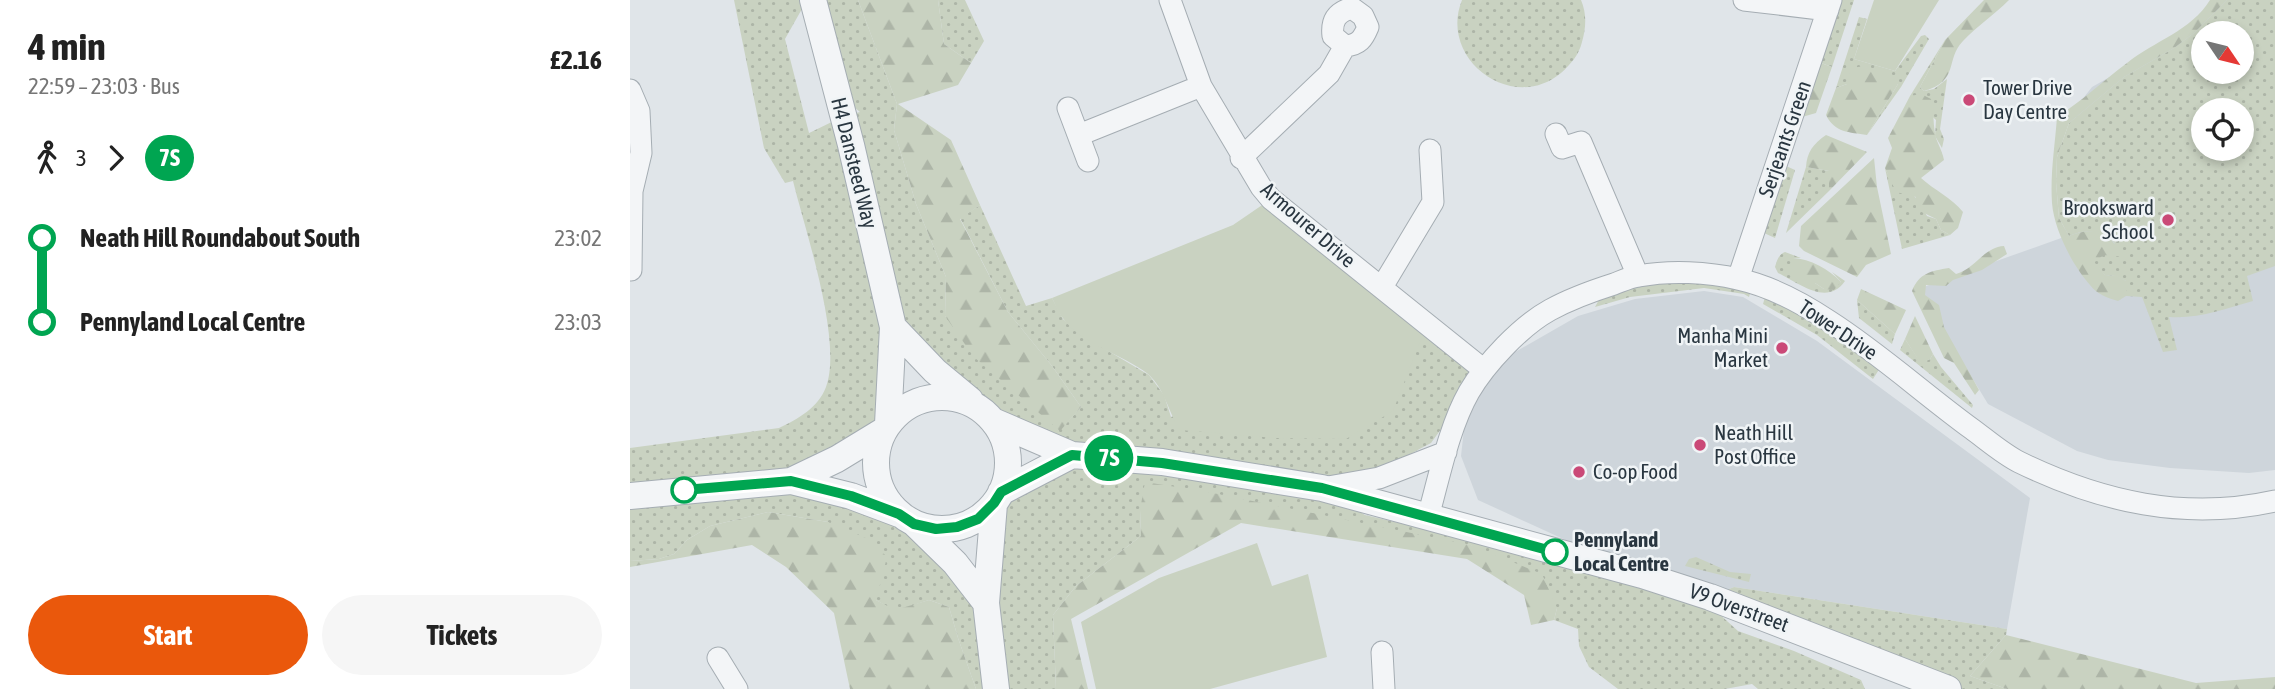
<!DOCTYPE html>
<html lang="en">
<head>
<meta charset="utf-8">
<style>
	:root { --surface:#fff; --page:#f6f6f6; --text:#222; --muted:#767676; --accent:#ea580c }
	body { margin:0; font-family:"Asap Condensed",sans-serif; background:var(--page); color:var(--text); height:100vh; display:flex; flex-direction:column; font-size:26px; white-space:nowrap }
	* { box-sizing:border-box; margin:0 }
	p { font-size:23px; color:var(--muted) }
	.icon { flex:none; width:38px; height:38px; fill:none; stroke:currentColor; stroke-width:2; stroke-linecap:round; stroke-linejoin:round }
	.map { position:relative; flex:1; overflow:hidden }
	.panel { display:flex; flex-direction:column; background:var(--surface); width:630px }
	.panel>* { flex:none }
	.badge { padding:0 14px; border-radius:23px; font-size:24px; line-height:46px }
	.needle { width:46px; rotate:125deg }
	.fabs { position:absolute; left:1561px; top:21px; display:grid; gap:14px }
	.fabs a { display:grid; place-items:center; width:63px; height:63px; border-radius:50%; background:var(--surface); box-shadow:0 4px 10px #0003; font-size:35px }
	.map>.badge { position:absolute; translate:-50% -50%; box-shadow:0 0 0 4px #fff }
	.legs { display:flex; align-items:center; gap:10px; height:77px; padding:0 28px; font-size:23px }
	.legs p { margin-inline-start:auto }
	.head { display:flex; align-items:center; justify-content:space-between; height:119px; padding:0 28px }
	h1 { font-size:38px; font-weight:700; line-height:52px }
	.button { display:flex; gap:14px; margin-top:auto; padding:14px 28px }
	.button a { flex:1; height:80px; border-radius:42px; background:var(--accent); color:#fff; font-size:28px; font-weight:700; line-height:80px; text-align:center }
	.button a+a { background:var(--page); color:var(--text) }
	ul { padding:0 28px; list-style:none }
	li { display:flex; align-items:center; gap:24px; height:84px; font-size:26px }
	li i { display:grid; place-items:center; width:10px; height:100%; margin:0 9px; background:currentColor }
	li i::after { content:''; width:18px; height:18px; margin:-9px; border:5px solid; border-radius:50%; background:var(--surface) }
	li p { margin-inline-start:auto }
	li:first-child i { background:linear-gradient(#0000 50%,currentColor 0) }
	li:last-child i { background:linear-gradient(currentColor 50%,#0000 0) }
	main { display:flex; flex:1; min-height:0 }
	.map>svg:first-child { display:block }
	.built { fill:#ced5db; fill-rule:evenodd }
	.grass { fill:url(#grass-dots); fill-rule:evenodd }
	.forest { fill:url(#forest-firs) }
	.green { fill:#c9d2c1 }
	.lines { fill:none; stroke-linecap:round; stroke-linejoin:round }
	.minor-casing { stroke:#a5adb3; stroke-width:23 }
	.tertiary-casing { stroke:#a5adb3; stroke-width:28 }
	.minor { stroke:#f3f5f7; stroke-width:21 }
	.tertiary { stroke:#f3f5f7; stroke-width:26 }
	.line-1-casing { stroke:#fff; stroke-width:16 }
	.line-1 { stroke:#00a551; stroke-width:10 }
	.poi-dot { fill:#ca4977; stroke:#f0f4f6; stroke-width:2.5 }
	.stop-1-dot { fill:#fff; stroke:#00a551; stroke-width:3.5 }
	.labels { text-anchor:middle; stroke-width:5; stroke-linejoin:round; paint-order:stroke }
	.poi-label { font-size:21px; fill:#293640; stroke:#f0f4f6; text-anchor:start }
	.street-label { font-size:21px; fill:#293640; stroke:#f0f4f6 }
	.stop-label { font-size:21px; font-weight:bold; fill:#293640; stroke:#f0f4f6; text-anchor:start }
</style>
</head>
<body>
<main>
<section class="panel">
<div class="head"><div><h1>4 min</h1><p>22:59 – 23:03 · Bus</p></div><b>£2.16</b></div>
<div class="legs"><svg class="icon" aria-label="walk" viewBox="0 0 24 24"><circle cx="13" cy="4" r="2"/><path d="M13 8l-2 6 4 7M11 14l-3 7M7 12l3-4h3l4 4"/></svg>3<svg class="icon" aria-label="forward" viewBox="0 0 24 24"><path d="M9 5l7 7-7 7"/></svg><b class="badge" style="background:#00a551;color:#fff">7S</b></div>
<ul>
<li><i style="color:#00a551"></i><b>Neath Hill Roundabout South</b><p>23:02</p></li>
<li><i style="color:#00a551"></i><b>Pennyland Local Centre</b><p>23:03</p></li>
</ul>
<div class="button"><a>Start</a><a>Tickets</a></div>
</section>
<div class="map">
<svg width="1645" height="689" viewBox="0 0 1645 689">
	<defs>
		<pattern id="grass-dots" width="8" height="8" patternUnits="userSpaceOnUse" patternTransform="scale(1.75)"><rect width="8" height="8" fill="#c9d2c1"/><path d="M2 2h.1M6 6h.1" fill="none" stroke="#adb5a7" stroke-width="1.8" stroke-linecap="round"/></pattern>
		<pattern id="forest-firs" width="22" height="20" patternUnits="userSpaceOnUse" patternTransform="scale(1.75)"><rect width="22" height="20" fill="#c9d2c1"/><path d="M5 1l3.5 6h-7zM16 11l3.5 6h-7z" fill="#adb5a7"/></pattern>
	</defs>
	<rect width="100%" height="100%" fill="#e0e5e9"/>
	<!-- built -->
	<path class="built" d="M 1590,0 L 1645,0 L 1645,470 L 1619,473 L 1540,468 L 1478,460 L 1447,451 L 1358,404 L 1288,289 L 1434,237 L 1440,115 L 1462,87 L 1565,29 ZM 1573,33 L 1612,33 L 1612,72 L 1573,72 ZM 1573,110 L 1612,110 L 1612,149 L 1573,149 Z
		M 1074,291 L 1113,297 L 1187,341 L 1400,498 L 1377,629 L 1104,587 L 1080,597 L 1012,575 L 848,500 L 831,456 L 838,393 L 854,370 L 948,316 L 1005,299 Z"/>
	<!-- grass -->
	<path class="grass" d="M 104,0 L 177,0 L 155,39 L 179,133 L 173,136 L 214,116 L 230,112 L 206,92 L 183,0 L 228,0 L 267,104 L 264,130 L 286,204 L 316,277 L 315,316 L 430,430 L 451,407 L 422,366 L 378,312 L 330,218 L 350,205 L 396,306 L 422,298 L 433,319 L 453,336 L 519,375 L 534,395 L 541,417 L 797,324 L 854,370 L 801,443 L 750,470 L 693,489 L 735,515 L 1065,592 L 1108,631 L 1164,651 L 1231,680 L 1235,689 L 1128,689 L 1122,684 L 1095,689 L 988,689 L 959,667 L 949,646 L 948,629 L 924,620 L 927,608 L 841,545 L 510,510 L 511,536 L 446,586 L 423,615 L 426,689 L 346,689 L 328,638 L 319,607 L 299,600 L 265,611 L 246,600 L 198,522 L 138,512 L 80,526 L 57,540 L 44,554 L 29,559 L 0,561 L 0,448 L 149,428 C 168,419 188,408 196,387 C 213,341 175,230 163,181 L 155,183 L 134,148 ZM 264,328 L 363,421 L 441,456 L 364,504 L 355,602 L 269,514 L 162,481 L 258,424 Z
		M 308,0 L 335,0 L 354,41 L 341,63 L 314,44 Z
		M 832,0 L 951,0 C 957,14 956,28 952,42 C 949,55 940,65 931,73 C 882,114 808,59 832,0 Z
		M 1212,0 L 1224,0 L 1202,67 L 1191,63 Z
		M 1597,0 L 1645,0 L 1645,266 L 1617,276 L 1623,301 C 1595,309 1569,319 1539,317 L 1547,350 L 1533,352 L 1512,297 L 1496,296 L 1496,281 L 1486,276 L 1475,275 L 1463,262 L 1485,243 C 1469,231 1458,228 1439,236 L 1429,218 L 1426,182 L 1427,157 L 1439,123 L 1494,77 L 1544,48 L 1564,33 ZM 1573,33 L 1612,33 L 1612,72 L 1573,72 ZM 1573,110 L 1612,110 L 1612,149 L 1573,149 Z
		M 1229,17 L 1237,19 L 1224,59 L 1265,71 L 1291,36 L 1295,35 L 1299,39 L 1271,87 L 1237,135 L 1268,84 L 1217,84 L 1206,88 Z
		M 1315,40 L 1290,87 L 1294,91 L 1304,89 L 1317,79 L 1310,129 L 1314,139 L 1312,148 L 1305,136 L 1306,120 L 1280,96 Z
		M 1156,166 L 1165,170 L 1145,238 L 1134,233 Z
		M 1176,167 L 1199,171 L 1199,191 L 1156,233 Z
		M 1255,168 C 1261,182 1271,188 1284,196 C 1289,200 1293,209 1297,216 L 1306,219 L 1311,230 L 1320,235 L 1272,249 Z
		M 1155,252 L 1171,258 L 1163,258 L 1185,283 L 1194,289 L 1211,282 L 1202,272 L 1215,281 C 1197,307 1169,283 1148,273 L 1145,267 C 1147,261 1148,255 1155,252 Z
		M 1059,278 L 1121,290 L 1119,297 L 1114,294 L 1074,288 L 1000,297 L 965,307 L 971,296 L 999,286 Z
		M 1135,297 L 1170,310 L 1250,368 L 1243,379 L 1187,335 L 1133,304 Z
		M 1227,300 L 1265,334 L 1262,344 L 1229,318 Z
		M 1275,339 L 1291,363 L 1300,359 L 1303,354 L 1311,367 L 1343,405 L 1342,408 L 1270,350 Z
		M 1066,557 L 1100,572 L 1121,574 L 1119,582 L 1055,566 L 1059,559 Z
		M 1104,587 L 1377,629 L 1376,635 L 1340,676 L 1377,689 L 1318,689 L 1080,597 Z"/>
	<!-- forest -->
	<path class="forest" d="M 228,0 L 308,0 L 314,44 L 341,63 L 328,85 L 268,104 L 321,140 L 350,205 L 330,219 L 378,312 L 422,366 L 451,407 L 430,431 L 344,357 L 315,316 L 316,277 L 286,204 L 264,130 L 267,104 Z
		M 1354,0 L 1379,0 C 1365,14 1347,26 1333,41 C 1315,59 1330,81 1294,91 L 1290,87 L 1315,40 Z
		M 1580,0 L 1597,0 L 1564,33 L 1544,48 L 1494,77 L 1439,123 L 1427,157 L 1426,182 L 1429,218 L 1439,236 C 1467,225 1479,234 1495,257 L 1474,255 L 1464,262 L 1475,275 L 1487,276 L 1496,281 L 1496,296 L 1488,301 C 1477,298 1467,294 1460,285 C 1442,265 1424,229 1422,203 C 1420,174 1425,145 1427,117 C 1452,101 1473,81 1497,63 C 1524,41 1561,31 1580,0 Z
		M 1191,63 L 1202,67 L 1186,113 L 1172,117 Z
		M 1235,66 L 1260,74 L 1268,84 L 1237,135 C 1219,132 1205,133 1196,115 L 1206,88 L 1217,84 L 1221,68 Z
		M 1291,94 L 1301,99 C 1304,111 1303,122 1305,133 C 1306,142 1312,149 1314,160 L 1291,178 C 1304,190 1322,198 1333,212 L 1328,228 L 1320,235 L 1311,230 L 1306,219 L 1286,209 L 1286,197 L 1266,192 L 1255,168 L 1262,148 L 1258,138 L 1280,96 Z
		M 1196,135 L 1237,152 L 1199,191 L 1199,171 L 1176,167 C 1177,152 1183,144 1196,135 Z
		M 1244,158 L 1247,187 L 1261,254 L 1236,265 L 1227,277 L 1174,251 L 1169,246 L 1171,226 Z
		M 1374,246 L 1377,254 L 1352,270 L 1323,280 L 1316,286 L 1296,285 L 1295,295 L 1309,305 L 1314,327 L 1349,390 L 1345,395 L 1324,363 L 1314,358 L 1282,291 C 1289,273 1301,271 1319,268 L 1326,274 C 1345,269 1354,247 1374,246 Z
		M 1163,258 C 1180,259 1199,269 1211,282 L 1204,290 L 1194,289 L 1185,283 L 1178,287 L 1161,276 Z
		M 1231,289 L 1276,310 L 1265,334 L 1227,300 Z
		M 1285,316 L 1303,354 L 1300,359 L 1291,364 L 1275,339 Z
		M 515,482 L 578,492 L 841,545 L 912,574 L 927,608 L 924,620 L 901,625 L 894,595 L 837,559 L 611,523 L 441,619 L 458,689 L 426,689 L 423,615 L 446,586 L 511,536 L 510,510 Z
		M 138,512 L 198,522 L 241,540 L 257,557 L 246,600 L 265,610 L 299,600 L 319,607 L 328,638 L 346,689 L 220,689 L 204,613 L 156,567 L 122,545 L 0,567 L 0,561 L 29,559 L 44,554 L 57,540 L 80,526 Z
		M 1376,635 L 1566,683 L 1645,677 L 1645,689 L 1377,689 L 1340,676 Z"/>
	<!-- green -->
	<path class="green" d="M 1244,0 L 1309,0 L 1265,71 L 1224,59 Z
		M 641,199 L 797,324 L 763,411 L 716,439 L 646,438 L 550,430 C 538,412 535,389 518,374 C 492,354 452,345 432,317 C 428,312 425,304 422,298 L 603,225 Z
		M 627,543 L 642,586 L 678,574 L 697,657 L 580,689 L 466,689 L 451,622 L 529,578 Z"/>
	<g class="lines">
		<!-- minor casing -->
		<g class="minor-casing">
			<path id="minor" d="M 540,0 L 571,86 L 631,187 L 641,199 L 854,370
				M 1114,0 L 1198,10
				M 0,90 L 9,111 L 11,153 L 2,191 L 1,270
				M 438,108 L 458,161
				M 926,134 L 932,148 L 951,142 L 1008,276
				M 449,135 L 571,86
				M 611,158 L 699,74 L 715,46 L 703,36 C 701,20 707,12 722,8 L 733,16 L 738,27 C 733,39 729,45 715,46
				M 1108,279 L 1201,0
				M 752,287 L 803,202 L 800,150
				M 698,487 L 749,478 L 816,452
				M 798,517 C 809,478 819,427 839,392 C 856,363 891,326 920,310 C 940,299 962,291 984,284 C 992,281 1000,277 1009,276 C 1040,270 1078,272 1108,279 C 1140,286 1172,303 1199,321 C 1249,353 1294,394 1342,429 C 1357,440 1373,454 1389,462 C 1471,502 1555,521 1645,501
				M 752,652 L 754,689
				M 88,658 L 107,689"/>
		</g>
		<!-- tertiary casing -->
		<g class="tertiary-casing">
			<path id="tertiary" d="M 183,0 L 221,145 L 263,327 L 258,424
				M 263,327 L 305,371 L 340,400
				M246 463a66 66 0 1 1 132 0a66 66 0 1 1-132 0Z
				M 363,421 L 442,455 L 532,462 L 692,488 L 1012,575 L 1080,597 L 1318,689
				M 161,481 L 207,459 L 253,431
				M 371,492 L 442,455
				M 0,496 L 161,481 L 221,496 L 269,514
				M 364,504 L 356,603 L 366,689
				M 285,524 L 325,563 L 356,603"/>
		</g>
		<!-- minor -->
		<use href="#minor" class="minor"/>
		<!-- tertiary -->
		<use href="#tertiary" class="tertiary"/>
	</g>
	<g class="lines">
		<!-- line-1 casing -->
		<g class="line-1-casing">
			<path id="line-1" d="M 54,490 L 161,481 L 221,496 L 269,514 L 284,524 L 306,529 L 327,527 L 348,519 L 364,503 L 371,492 L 442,455 L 532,463 L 692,488 L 925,552"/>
		</g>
		<!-- line-1 -->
		<use href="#line-1" class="line-1"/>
	</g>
	<!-- markers -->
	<g class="poi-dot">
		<circle cx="1339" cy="100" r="7"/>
		<circle cx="1538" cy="220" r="7"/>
		<circle cx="1152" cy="348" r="7"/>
		<circle cx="1070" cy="445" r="7"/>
		<circle cx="949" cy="472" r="7"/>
	</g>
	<g class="stop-1-dot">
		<circle cx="54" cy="490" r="12"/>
		<circle cx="925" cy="552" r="12"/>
	</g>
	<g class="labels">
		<!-- poi labels -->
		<g class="poi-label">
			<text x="1353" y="95">Tower Drive<tspan x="1353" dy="24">Day Centre</tspan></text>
			<text x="1524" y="215" text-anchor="end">Brooksward<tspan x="1524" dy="24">School</tspan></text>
			<text x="1138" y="343" text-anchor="end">Manha Mini<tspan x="1138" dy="24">Market</tspan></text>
			<text x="1084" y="440">Neath Hill<tspan x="1084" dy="24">Post Office</tspan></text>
			<text x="963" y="479">Co-op Food</text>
		</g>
		<!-- street labels -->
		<g class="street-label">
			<text transform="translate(1155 139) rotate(-71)" y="7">Serjeants Green</text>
			<text transform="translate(224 163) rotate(76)" y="7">H4 Dansteed Way</text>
			<text transform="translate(678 225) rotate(41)" y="7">Armourer Drive</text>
			<text transform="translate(1208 330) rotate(34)" y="7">Tower Drive</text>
			<text transform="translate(1109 608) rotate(20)" y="7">V9 Overstreet</text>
		</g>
		<!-- stop labels -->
		<g class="stop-label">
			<text x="944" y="547">Pennyland<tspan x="944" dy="24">Local Centre</tspan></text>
		</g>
	</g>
</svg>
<div class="fabs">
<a><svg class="needle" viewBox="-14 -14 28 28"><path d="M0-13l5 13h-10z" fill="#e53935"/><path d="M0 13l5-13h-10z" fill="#767676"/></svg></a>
<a><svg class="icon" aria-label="locate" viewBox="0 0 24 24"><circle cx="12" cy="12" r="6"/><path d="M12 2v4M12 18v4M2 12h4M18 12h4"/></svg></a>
</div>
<b class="badge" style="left:479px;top:458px;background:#00a551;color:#fff">7S</b>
</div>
</main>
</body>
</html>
